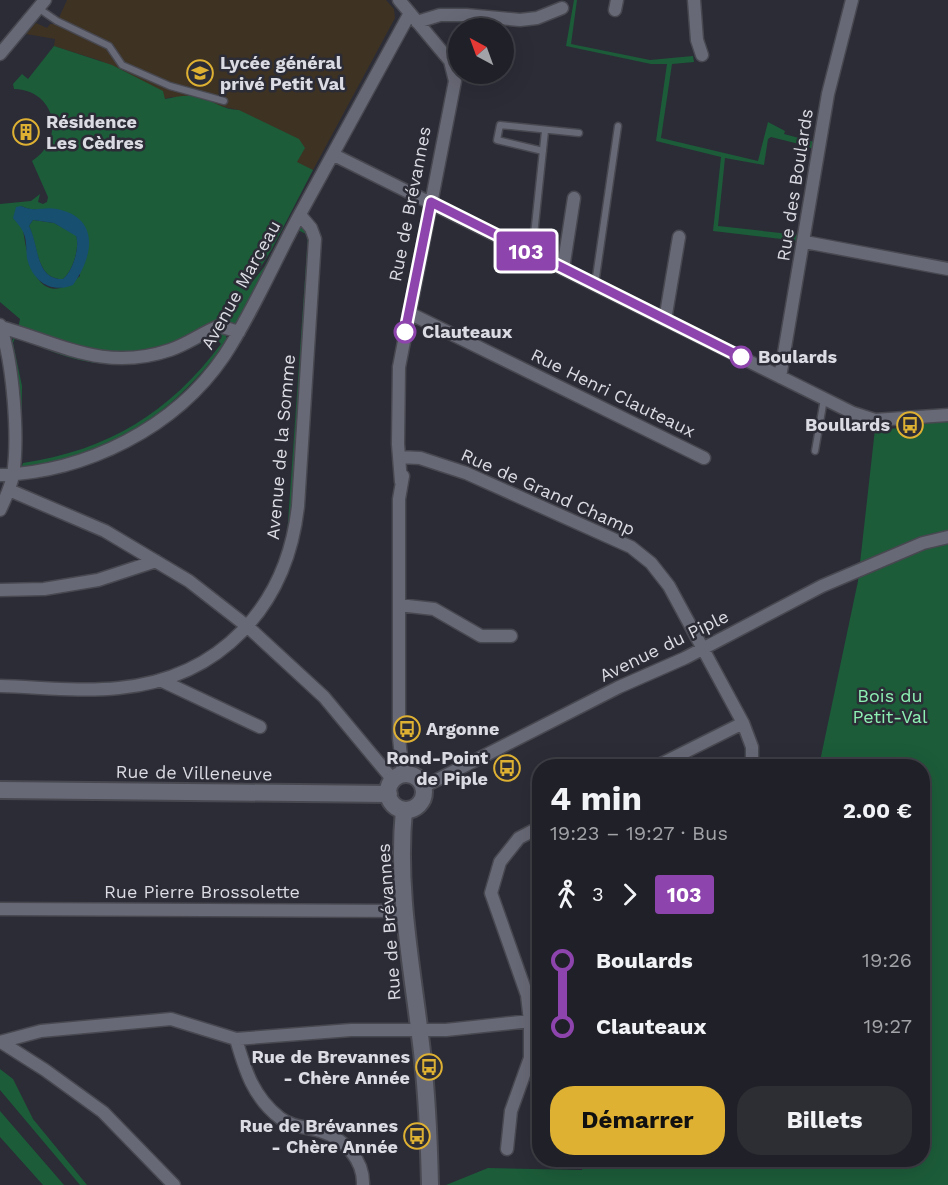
<!DOCTYPE html>
<html lang="fr">
<head>
<meta charset="utf-8">
<style>
	:root { --surface:#202128; --page:#2d2e34; --text:#f1f3f6; --muted:#a2a3a8; --line:#3d3e45; --accent:#deb133 }
	body { margin:0; font-family:"Work Sans",sans-serif; background:var(--page); color:var(--text); height:100vh; display:flex; flex-direction:column; font-size:22px; white-space:nowrap }
	* { box-sizing:border-box; margin:0 }
	p { font-size:20px; color:var(--muted) }
	.icon { flex:none; width:33px; height:33px; fill:none; stroke:currentColor; stroke-width:2; stroke-linecap:round; stroke-linejoin:round }
	.map { position:relative; flex:1; overflow:hidden }
	.side { position:absolute; left:532px; top:759px; width:398px; height:408px; display:flex; flex-direction:column; background:var(--surface); border-radius:24px; box-shadow:0 6px 24px #0002,0 0 0 2px var(--line) }
	.side>* { flex:none }
	.badge { padding:0 12px; border-radius:4px; font-size:21px; line-height:39px }
	.needle { width:39px; rotate:319deg }
	.tools { position:absolute; left:448px; top:18px; display:grid; gap:12px }
	.tools a { display:grid; place-items:center; width:66px; height:66px; border-radius:50%; background:var(--surface); box-shadow:0 6px 24px #0002,0 0 0 2px var(--line); font-size:30px }
	.map>.badge { position:absolute; translate:-50% -50%; box-shadow:0 0 0 3px #fff }
	.legs { display:flex; align-items:center; gap:9px; height:66px; padding:0 18px; font-size:20px }
	.legs p { margin-inline-start:auto }
	.summary { display:flex; align-items:center; justify-content:space-between; height:102px; padding:0 18px }
	h1 { font-size:33px; font-weight:700; line-height:45px }
	.primary-button { display:flex; gap:12px; margin-top:auto; padding:12px 18px }
	.primary-button a { flex:1; height:69px; border-radius:24px; background:var(--accent); color:#111; font-size:24px; font-weight:700; line-height:69px; text-align:center }
	.primary-button a+a { background:var(--page); color:var(--text) }
	ul { padding:0 18px; list-style:none }
	li { display:flex; align-items:center; gap:21px; height:66px; font-size:22px }
	li i { display:grid; place-items:center; width:9px; height:100%; margin:0 8px; background:currentColor }
	li i::after { content:''; width:15px; height:15px; margin:-8px; border:4px solid; border-radius:50%; background:var(--surface) }
	li p { margin-inline-start:auto }
	li:first-child i { background:linear-gradient(#0000 50%,currentColor 0) }
	li:last-child i { background:linear-gradient(currentColor 50%,#0000 0) }
	.map>svg:first-child { display:block }
	.education { fill:#3e3223 }
	.green { fill:#1c5c39; fill-rule:evenodd }
	.water { fill:#164f6f; fill-rule:evenodd }
	.lines { fill:none; stroke-linecap:round; stroke-linejoin:round }
	.lane-casing { stroke:#474850; stroke-width:9 }
	.street-casing { stroke:#474850; stroke-width:15 }
	.secondary-casing { stroke:#474850; stroke-width:20 }
	.lane { stroke:#686976; stroke-width:6 }
	.street { stroke:#686976; stroke-width:12 }
	.secondary { stroke:#686976; stroke-width:16 }
	.line-1-casing { stroke:#fff; stroke-width:14 }
	.line-1 { stroke:#8e44ad; stroke-width:9 }
	.stop-1-dot { fill:#fff; stroke:#8e44ad; stroke-width:3 }
	.labels { text-anchor:middle; stroke-width:5; stroke-linejoin:round; paint-order:stroke }
	.poi-label { font-size:18px; font-weight:bold; fill:#dbdce3; stroke:#2b2c36; text-anchor:end }
	.street-label { font-size:18px; fill:#dbdce3; stroke:#2b2c36 }
	.stop-label { font-size:18px; font-weight:bold; fill:#dbdce3; stroke:#2b2c36; text-anchor:start }
	.park-label { font-size:18px; fill:#8ef1b4; stroke:#2b2c36 }
</style>
</head>
<body>
<div class="map">
<svg width="948" height="1185" viewBox="0 0 948 1185">
	<rect width="100%" height="100%" fill="#2b2c36"/>
	<!-- education -->
	<path class="education" d="M 67,0 L 386,0 L 394,9 L 395,18 L 313,170 L 296,162 L 239,110 L 172,97 L 164,99 L 101,61 L 54,46 L 55,39 L 26,34 L 36,23 L 47,28 L 50,24 L 56,24 Z"/>
	<!-- green -->
	<path class="green" d="M 574,0 L 577,0 L 571,44 L 650,60 L 693,56 L 694,62 L 672,64 L 661,138 L 758,161 L 768,122 L 785,131 L 784,134 L 814,142 L 814,150 L 807,146 L 771,137 L 768,139 L 764,165 L 725,158 L 718,226 L 799,235 L 799,241 L 713,231 L 721,157 L 656,141 L 667,64 L 651,64 L 566,46 Z
		M 54,46 L 112,65 L 163,91 L 165,99 C 176,97 187,94 198,97 C 213,100 223,110 239,110 L 299,139 L 305,148 L 297,162 L 313,170 L 272,249 L 249,286 L 264,267 L 317,173 L 234,327 L 216,324 L 214,321 L 168,349 L 116,356 L 18,329 L 20,319 L 0,302 L 0,204 L 31,201 L 40,194 L 38,202 L 43,204 L 47,202 L 48,197 L 32,161 C 66,139 56,90 14,89 L 13,84 L 22,74 L 28,79 ZM 21,206 C 44,216 55,202 80,221 L 80,276 C 31,320 23,238 21,206 Z
		M 33,220 L 54,223 L 76,235 C 80,247 73,271 63,279 C 36,280 38,245 29,226 Z
		M 302,227 L 310,231 L 291,519 L 279,571 L 262,596 L 277,566 L 287,536 L 308,235 L 298,230 Z
		M 212,332 L 225,332 L 227,340 C 188,396 135,440 67,458 C 53,462 38,467 22,466 L 23,463 C 109,450 169,413 221,344 L 215,337 L 175,355 L 173,351 Z
		M 16,335 L 77,356 L 110,361 L 137,360 L 140,363 C 95,369 58,356 19,337 L 15,338 L 13,343 L 22,386 L 21,461 L 17,458 L 19,410 L 10,344 Z
		M 948,415 L 948,1185 L 446,1185 L 488,1168 L 582,1170 L 583,1160 L 922,1160 L 922,766 L 819,766 L 858,581 L 875,429 L 914,428 L 914,418 Z
		M 0,1069 L 13,1079 L 33,1119 L 87,1185 L 80,1185 L 0,1090 Z
		M 0,1111 L 64,1185 L 43,1185 L 0,1137 Z"/>
	<!-- water -->
	<path class="water" d="M 21,206 C 36,213 42,206 57,209 C 101,218 93,257 73,285 C 51,294 32,281 27,258 C 26,250 27,242 24,234 C 22,228 17,223 13,218 L 16,207 ZM 33,220 L 54,223 L 76,236 C 80,247 73,271 63,279 C 35,280 39,244 29,226 Z"/>
	<g class="lines">
		<!-- lane casing -->
		<g class="lane-casing">
			<path id="lane" d="M 38,8 L 57,21 L 109,46 L 122,65 L 170,86 L 224,101
				M 543,151 L 497,140 L 500,125 L 579,133
				M 525,249 L 534,235 L 545,131
				M 595,284 L 618,126
				M 815,451 L 824,399"/>
		</g>
		<!-- street casing -->
		<g class="street-casing">
			<path id="street" d="M 399,0 L 450,61 L 455,81 L 399,367 L 398,444 L 401,482
				M 694,0 L 697,40 L 702,55
				M 615,10 L 617,0
				M 417,22 L 440,15 L 466,15 L 520,20 L 537,18 L 562,8
				M 0,54 L 45,0
				M 334,155 L 853,413 L 875,420 L 948,415
				M 805,242 L 948,269
				M 563,269 L 574,198
				M 409,313 L 704,458
				M 665,320 L 679,237
				M 0,325 C 13,362 19,436 13,475 C 11,487 5,499 0,510
				M 1,327 C 61,344 105,372 170,350 C 188,344 202,333 219,326 L 239,332
				M 780,377 L 828,94 L 852,0
				M 399,457 L 420,458 L 466,473 L 631,547 L 651,563 L 669,586 L 743,723 L 752,747 L 752,766
				M 0,475 C 86,472 175,428 224,356 C 253,312 274,262 299,216 C 336,148 373,81 410,13
				M 403,476 L 399,499 L 399,738 L 403,774
				M 9,490 L 105,531 L 189,581 L 248,627 L 324,697 L 393,780
				M 0,590 L 44,589 L 98,580 L 156,561
				M 399,605 L 434,609 L 481,636 L 511,636
				M 160,680 L 260,727
				M 0,686 C 39,687 80,692 119,688 C 221,678 287,606 298,506 L 315,239 L 311,228 L 300,215
				M 657,766 L 743,723
				M 423,787 L 619,687 L 685,658 L 822,586 L 923,543 L 948,537
				M 0,909 L 405,911
				M 236,1039 C 245,1070 253,1097 280,1118 C 292,1127 306,1127 320,1131 C 344,1138 364,1160 363,1185
				M 0,1042 L 41,1031 L 171,1019 L 236,1039 L 351,1030 L 446,1030 L 530,1021
				M 1,1042 L 45,1070 L 103,1112 L 174,1185
				M 507,1149 L 511,1111 L 530,1058 L 530,1021 L 527,995 L 491,893 L 500,862 L 519,838 L 540,827"/>
		</g>
		<!-- secondary casing -->
		<g class="secondary-casing">
			<path id="secondary" d="M388 792a18 18 0 1 1 36 0a18 18 0 1 1-36 0Z
				M 0,790 L 389,794
				M 404,810 C 396,891 413,972 422,1052 C 427,1096 429,1141 430,1185"/>
		</g>
		<!-- lane -->
		<use href="#lane" class="lane"/>
		<!-- street -->
		<use href="#street" class="street"/>
		<!-- secondary -->
		<use href="#secondary" class="secondary"/>
	</g>
	<g class="lines">
		<!-- line-1 casing -->
		<g class="line-1-casing">
			<path id="line-1" d="M 405,332 L 431,202 L 741,357"/>
		</g>
		<!-- line-1 -->
		<use href="#line-1" class="line-1"/>
	</g>
	<!-- icons -->
	<defs>
		<g id="school-ring" transform="scale(1.35)"><circle r="9.5" fill="#2b2c36" stroke="#deb133" stroke-width="1.5"/><path d="M0-5L7-2L0 1L-7-2ZM-4 1L0 2.5L4 1V4Q0 6-4 4Z" fill="#deb133"/></g>
		<g id="building-ring" transform="scale(1.35)"><circle r="9.5" fill="#2b2c36" stroke="#deb133" stroke-width="1.5"/><path d="M-4-6H4V6H1V3H-1V6H-4ZM-2.5-4.3h1.7v1.8h-1.7ZM.8-4.3h1.7v1.8H.8ZM-2.5-1h1.7V.8h-1.7ZM.8-1h1.7V.8H.8Z" fill="#deb133"/></g>
		<g id="bus-ring" transform="scale(1.35)"><circle r="9.5" fill="#2b2c36" stroke="#deb133" stroke-width="1.5"/><path d="M-5-6H5V4H4V6H2V4H-2V6H-4V4H-5ZM-3.5-4V0h7V-4ZM-3.5 1.2v1.5H-2V1.2ZM2 1.2v1.5H3.5V1.2Z" fill="#deb133"/></g>
	</defs>
	<g fill-rule="evenodd">
		<use href="#school-ring" x="200" y="73"/>
		<use href="#building-ring" x="26" y="132"/>
		<use href="#bus-ring" x="910" y="425"/>
		<use href="#bus-ring" x="407" y="729"/>
		<use href="#bus-ring" x="507" y="768"/>
		<use href="#bus-ring" x="429" y="1067"/>
		<use href="#bus-ring" x="417" y="1136"/>
	</g>
	<!-- markers -->
	<g class="stop-1-dot">
		<circle cx="405" cy="332" r="10"/>
		<circle cx="741" cy="357" r="10"/>
	</g>
	<g class="labels">
		<!-- poi labels -->
		<g class="poi-label">
			<text x="220" y="69" text-anchor="start">Lycée général<tspan x="220" dy="21">privé Petit Val</tspan></text>
			<text x="46" y="128" text-anchor="start">Résidence<tspan x="46" dy="21">Les Cèdres</tspan></text>
			<text x="890" y="431">Boullards</text>
			<text x="426" y="735" text-anchor="start">Argonne</text>
			<text x="488" y="764">Rond-Point<tspan x="488" dy="21">de Piple</tspan></text>
			<text x="410" y="1063">Rue de Brevannes<tspan x="410" dy="21">- Chère Année</tspan></text>
			<text x="398" y="1132">Rue de Brévannes<tspan x="398" dy="21">- Chère Année</tspan></text>
		</g>
		<!-- street labels -->
		<g class="street-label">
			<text transform="translate(795 185) rotate(-81)" y="6">Rue des Boulards</text>
			<text transform="translate(410 204) rotate(-79)" y="6">Rue de Brévannes</text>
			<text transform="translate(241 285) rotate(-61)" y="6">Avenue Marceau</text>
			<text transform="translate(613 393) rotate(26)" y="6">Rue Henri Clauteaux</text>
			<text transform="translate(281 447) rotate(-85)" y="6">Avenue de la Somme</text>
			<text transform="translate(548 492) rotate(24)" y="6">Rue de Grand Champ</text>
			<text transform="translate(664 646) rotate(-26)" y="6">Avenue du Piple</text>
			<text transform="translate(194 773) rotate(1)" y="6">Rue de Villeneuve</text>
			<text x="202" y="898">Rue Pierre Brossolette</text>
			<text transform="translate(389 922) rotate(-94)" y="6">Rue de Brévannes</text>
		</g>
		<!-- stop labels -->
		<g class="stop-label">
			<text x="422" y="338">Clauteaux</text>
			<text x="758" y="363">Boulards</text>
		</g>
		<!-- park labels -->
		<g class="park-label">
			<text x="890" y="702">Bois du<tspan x="890" dy="21">Petit-Val</tspan></text>
		</g>
	</g>
</svg>
<div class="tools">
<a><svg class="needle" viewBox="-14 -14 28 28"><path d="M0-13l5 13h-10z" fill="#e53935"/><path d="M0 13l5-13h-10z" fill="#a2a3a8"/></svg></a>
</div>
<b class="badge" style="left:526px;top:251px;background:#8e44ad;color:#fff">103</b>
<section class="side">
<div class="summary"><div><h1>4 min</h1><p>19:23 – 19:27 · Bus</p></div><b>2.00 €</b></div>
<div class="legs"><svg class="icon" aria-label="walk" viewBox="0 0 24 24"><circle cx="13" cy="4" r="2"/><path d="M13 8l-2 6 4 7M11 14l-3 7M7 12l3-4h3l4 4"/></svg>3<svg class="icon" aria-label="forward" viewBox="0 0 24 24"><path d="M9 5l7 7-7 7"/></svg><b class="badge" style="background:#8e44ad;color:#fff">103</b></div>
<ul>
<li><i style="color:#8e44ad"></i><b>Boulards</b><p>19:26</p></li>
<li><i style="color:#8e44ad"></i><b>Clauteaux</b><p>19:27</p></li>
</ul>
<div class="primary-button"><a>Démarrer</a><a>Billets</a></div>
</section>
</div>
</body>
</html>
